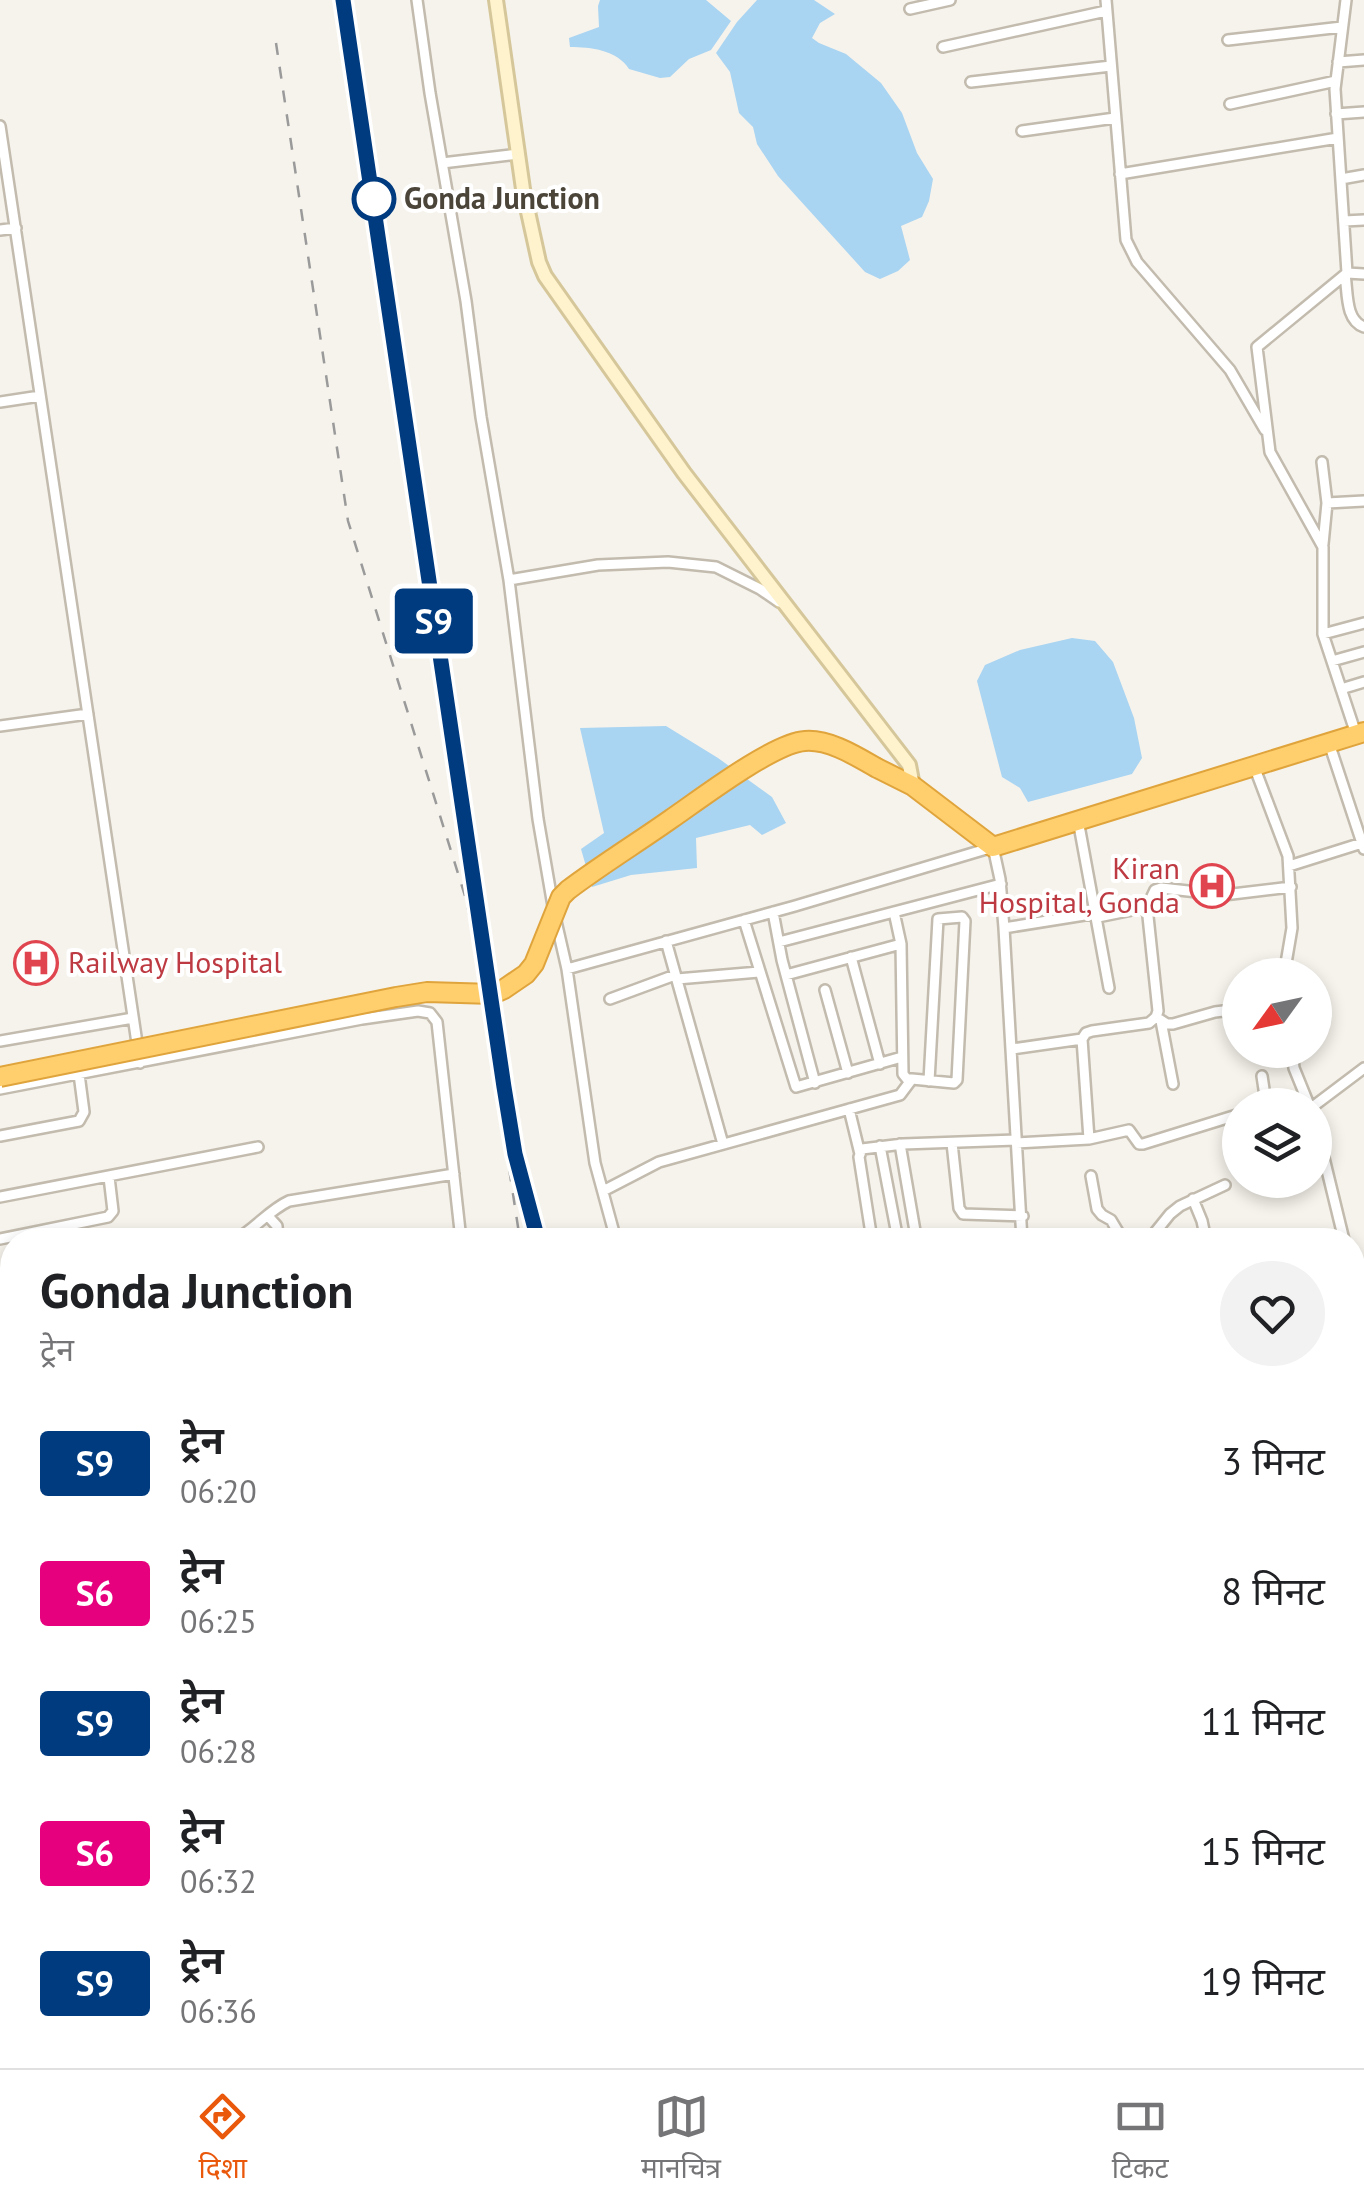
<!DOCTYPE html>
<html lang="hi">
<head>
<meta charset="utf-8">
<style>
	:root { --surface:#fff; --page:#f2f2f2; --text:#202124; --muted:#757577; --line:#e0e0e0; --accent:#ea580c }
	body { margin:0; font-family:"PT Sans","Noto Sans Devanagari",sans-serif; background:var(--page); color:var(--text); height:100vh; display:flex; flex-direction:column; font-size:38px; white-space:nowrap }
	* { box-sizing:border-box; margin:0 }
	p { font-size:32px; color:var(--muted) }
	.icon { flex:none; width:55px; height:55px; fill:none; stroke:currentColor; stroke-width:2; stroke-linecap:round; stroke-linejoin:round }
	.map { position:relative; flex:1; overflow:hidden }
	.side { position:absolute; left:0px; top:1228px; width:1365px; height:842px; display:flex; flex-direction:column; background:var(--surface); border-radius:40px 40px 0 0; box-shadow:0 5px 15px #0003 }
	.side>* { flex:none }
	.badge { padding:0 20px; border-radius:8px; font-size:35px; line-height:65px }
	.needle { width:65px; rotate:237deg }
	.fabs { position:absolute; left:1222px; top:958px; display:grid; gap:20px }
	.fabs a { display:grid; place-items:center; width:110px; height:110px; border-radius:50%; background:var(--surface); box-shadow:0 5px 15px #0003; font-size:50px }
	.map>.badge { position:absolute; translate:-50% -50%; box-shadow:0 0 0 5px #fff }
	.round { display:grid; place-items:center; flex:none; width:105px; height:105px; border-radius:52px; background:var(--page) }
	.overview { display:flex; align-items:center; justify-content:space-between; height:170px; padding:0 40px }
	h1 { font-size:48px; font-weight:800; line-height:75px }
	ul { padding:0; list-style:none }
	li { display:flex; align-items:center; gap:30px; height:130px; padding:0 40px }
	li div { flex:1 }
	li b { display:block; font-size:38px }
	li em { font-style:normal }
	li .badge { min-width:110px; font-weight:700; text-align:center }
	.dock { display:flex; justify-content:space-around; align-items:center; height:140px; border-top:2px solid var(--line); background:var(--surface); font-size:28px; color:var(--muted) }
	.dock a { display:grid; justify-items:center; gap:5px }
	.dock .current { color:var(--accent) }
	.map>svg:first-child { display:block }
	.water { fill:#a9d4f2 }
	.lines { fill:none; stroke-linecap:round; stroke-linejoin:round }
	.street-casing { stroke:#c2bbae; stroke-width:14 }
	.secondary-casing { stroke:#d6c79b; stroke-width:18 }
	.highway-casing { stroke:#e0a43c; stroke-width:22 }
	.street { stroke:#fff; stroke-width:9 }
	.secondary { stroke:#fff3cd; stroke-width:12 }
	.highway { stroke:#ffcf6e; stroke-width:18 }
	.rail { stroke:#9a9a9a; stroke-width:2.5; stroke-dasharray:12 12; stroke-linecap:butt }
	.highway-bridge-casing { stroke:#e0a43c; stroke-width:22; stroke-linecap:butt }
	.highway-bridge { stroke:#ffcf6e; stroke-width:18 }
	.line-casing { stroke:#fff; stroke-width:22 }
	.line { stroke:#003b80; stroke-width:15 }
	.stop-dot { fill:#fff; stroke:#003b80; stroke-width:5 }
	.labels { text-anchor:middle; stroke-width:8; stroke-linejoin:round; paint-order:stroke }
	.stop-label { font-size:30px; font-weight:bold; fill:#4b4439; stroke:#fff; text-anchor:start }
	.health-label { font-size:30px; fill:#be3a42; stroke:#fff; text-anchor:end }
</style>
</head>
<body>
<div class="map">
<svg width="1364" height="2068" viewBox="0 0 1364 2068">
	<rect width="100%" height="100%" fill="#f6f3ec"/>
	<!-- water -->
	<path class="water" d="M 600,0 L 706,0 L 731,21 L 711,50 L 689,59 L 670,77 L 660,78 L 629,69 C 617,50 591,47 570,47 L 569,38 L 599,27 L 598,6 Z
		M 757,0 L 814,0 L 835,14 L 820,23 L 812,38 L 819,43 L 846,54 L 881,83 L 902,113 L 917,153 L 933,179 L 929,201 L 922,217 L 901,226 L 910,260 L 898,271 L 880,279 L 865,272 L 778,176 L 757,144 L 753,127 L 739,113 L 730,72 L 716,53 L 737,22 Z
		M 1072,638 L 1095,641 L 1113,662 L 1134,718 L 1142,758 L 1132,774 L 1028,802 L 1020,788 L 1002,777 L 977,681 L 985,665 L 1020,650 Z
		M 666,726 L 718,758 L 772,797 L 786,823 L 762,835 L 750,825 L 696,838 L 697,868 L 631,875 L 592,887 L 581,849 L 604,833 L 580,728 Z"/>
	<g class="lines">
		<!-- street casing -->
		<g class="street-casing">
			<path id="street" d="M 417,0 L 430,93 L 466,301 L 481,417 L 509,580
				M 1106,0 L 1126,240 L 1137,262 L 1230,370 L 1265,430
				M 1346,0 L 1335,89 L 1347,273 L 1257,347 L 1270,452 L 1323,547 L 1323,634 L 1356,734
				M 910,9 L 950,0
				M 1228,40 L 1342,27
				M 943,47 L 1106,11
				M 1338,62 L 1364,60
				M 971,82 L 1111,66
				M 1230,104 L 1336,81
				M 1336,114 L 1364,112
				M 0,126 L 140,1063
				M 1022,131 L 1115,118
				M 442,163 L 518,154
				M 1120,174 L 1338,138
				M 1341,179 L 1364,175
				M 1344,221 L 1364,220
				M 0,230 L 16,228
				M 1347,273 L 1364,274
				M 1345,275 C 1348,293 1345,320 1364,327
				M 0,402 L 40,396
				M 1322,462 L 1327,503 L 1323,544
				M 1327,503 L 1364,501
				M 1323,634 L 1364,623
				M 1332,661 L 1364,652
				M 1341,689 L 1364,682
				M 0,726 L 88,714
				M 1329,743 L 1364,849
				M 1254,766 L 1288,856 L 1292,928 L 1284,975
				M 1078,820 L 1109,988
				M 1289,866 L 1362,843
				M 553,906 L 538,819 L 509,580 L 598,565 L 668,562 L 716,567 L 760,589 L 779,602
				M 773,912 L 782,960 L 815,1083
				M 894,912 L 901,944 L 903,1074 L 907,1079 L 912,1079 L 954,1083 L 957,1080 L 965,921 L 962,917 L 938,919 L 929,1081
				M 1098,917 L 1147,907 L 1155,890 L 1161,888 L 1224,895 L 1291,887
				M 744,920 L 796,1087 L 902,1057
				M 556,921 L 567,969 L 595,1163 L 616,1240
				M 1004,928 L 1097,913
				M 666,941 L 723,1144
				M 779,942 L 1001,884
				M 851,957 L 880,1064
				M 567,969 L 795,906 L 993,847 L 1000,879 L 1004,928 L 1022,1240
				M 786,975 L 901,944
				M 677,979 L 759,972
				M 825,990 L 848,1073
				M 610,999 L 675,975
				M 1156,1017 L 1167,1024 L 1173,1024 L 1215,1012 L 1240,1009
				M 1161,1021 L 1173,1084
				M 0,1041 L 133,1018
				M 1012,1049 L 1082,1039
				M 1292,1050 L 1294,1068 L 1309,1105
				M 0,1089 L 362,1019 L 418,1011 L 430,1013 L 437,1022 L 461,1240
				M 1257,1105 L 1265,1096 L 1262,1076
				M 1315,1105 L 1364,1068
				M 849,1109 L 860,1154
				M 1315,1121 L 1344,1240
				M 0,1136 L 79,1121 L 84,1112 L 79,1074
				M 1089,1139 L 1082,1039 L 1086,1033 L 1092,1031 L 1149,1023 L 1156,1017 L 1158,1011 L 1147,907
				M 952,1143 L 959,1208 L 963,1214 L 1023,1216
				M 1016,1143 L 1089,1139 L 1129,1130 L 1139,1144 L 1143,1144 L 1240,1114
				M 900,1144 L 915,1231
				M 880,1146 L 898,1240
				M 1091,1176 L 1097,1209 L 1102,1215 L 1111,1220 L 1123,1240
				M 603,1191 L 659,1162 L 900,1095 L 912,1079
				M 0,1197 L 258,1147
				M 1193,1199 L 1202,1221 L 1206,1240
				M 268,1216 L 277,1226 L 278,1240
				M 0,1239 L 108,1217 L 113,1211 L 109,1177
				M 235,1240 C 255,1229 269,1210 289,1201 L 454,1174
				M 872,1240 L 859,1157 L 862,1149 L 903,1144 L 1016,1140
				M 1149,1240 L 1170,1214 L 1180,1206 L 1225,1185
				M 1352,1277 L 1354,1286 L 1352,1292
				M 0,1280 L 12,1278
				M 0,1348 L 4,1340 L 9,1310
				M 0,1397 L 12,1396
				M 0,1421 L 8,1476
				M 1,1477 L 10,1524 L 12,1523
				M 1352,1516 L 1364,1515
				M 0,1544 L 5,1539 L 4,1525
				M 1352,1659 L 1364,1658
				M 0,1695 L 12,1693
				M 1352,1745 L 1364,1755
				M 0,1940 L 12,1940
				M 0,1960 L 12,1968
				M 0,2051 L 12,2051
				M 193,2058 L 194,2068
				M 1307,2058 L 1329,2068
				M 15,2068 L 34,2058
				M 105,2068 L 105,2058
				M 388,2068 L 393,2058
				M 452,2068 L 456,2058"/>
		</g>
		<!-- secondary casing -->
		<g class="secondary-casing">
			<path id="secondary" d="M 496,0 L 523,189 L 539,262 L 545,276 L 684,473 L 909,765 L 913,786"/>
		</g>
		<!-- highway casing -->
		<g class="highway-casing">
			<path id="highway" d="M 877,768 L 913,786 L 993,847 L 1364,732"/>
		</g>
		<!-- street -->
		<use href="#street" class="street"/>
		<!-- secondary -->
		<use href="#secondary" class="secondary"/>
		<!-- highway -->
		<use href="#highway" class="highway"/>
		<!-- rail -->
		<path class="rail" d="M 350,0 L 518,1136 L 546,1240
			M 276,43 L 348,521 L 466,899 L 478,959
			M 502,1122 L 520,1240
			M 1196,2058 L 1215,2068
			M 514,2068 L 517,2058"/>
		<!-- highway-bridge casing -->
		<g class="highway-bridge-casing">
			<path id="highway-bridge" d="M 0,1077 L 396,997 L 427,992 L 493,994 L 504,989 L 526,974 L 534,964 L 561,897 L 568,890 C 601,865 637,843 671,819 C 699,800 773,743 805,741 C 829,739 856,756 877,768"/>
		</g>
		<!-- highway-bridge -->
		<use href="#highway-bridge" class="highway-bridge"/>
	</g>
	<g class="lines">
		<!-- line casing -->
		<g class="line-casing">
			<path id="line" d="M 343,0 L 504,1087 L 515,1154 L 538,1240"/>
		</g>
		<!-- line -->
		<use href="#line" class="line"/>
	</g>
	<!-- icons -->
	<defs>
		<g id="hospital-ring" transform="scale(2.25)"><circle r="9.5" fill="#fff" stroke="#e0444e" stroke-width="1.5"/><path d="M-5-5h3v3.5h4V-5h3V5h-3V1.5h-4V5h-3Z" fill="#e0444e"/></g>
	</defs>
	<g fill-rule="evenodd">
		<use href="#hospital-ring" x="1212" y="886"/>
		<use href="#hospital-ring" x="36" y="963"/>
	</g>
	<!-- markers -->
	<circle class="stop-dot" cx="374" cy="199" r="20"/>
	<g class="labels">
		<!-- stop labels -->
		<g class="stop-label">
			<text x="404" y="209">Gonda Junction</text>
		</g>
		<!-- health labels -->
		<g class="health-label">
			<text x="1180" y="879">Kiran<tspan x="1180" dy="34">Hospital, Gonda</tspan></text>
			<text x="68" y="973" text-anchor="start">Railway Hospital</text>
		</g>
	</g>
</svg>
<div class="fabs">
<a><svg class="needle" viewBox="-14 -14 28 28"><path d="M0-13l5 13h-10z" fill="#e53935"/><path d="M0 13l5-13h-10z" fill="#757577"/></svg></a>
<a><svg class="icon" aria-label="layers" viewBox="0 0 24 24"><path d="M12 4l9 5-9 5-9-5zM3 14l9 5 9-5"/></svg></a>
</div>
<b class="badge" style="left:434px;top:621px;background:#003b80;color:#fff">S9</b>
<section class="side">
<div class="overview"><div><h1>Gonda Junction</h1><p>ट्रेन</p></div><a class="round"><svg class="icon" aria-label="heart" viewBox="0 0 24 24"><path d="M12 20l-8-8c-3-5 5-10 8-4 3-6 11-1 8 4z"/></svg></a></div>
<ul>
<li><span class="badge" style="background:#003b80;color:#fff">S9</span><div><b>ट्रेन</b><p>06:20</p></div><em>3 मिनट</em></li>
<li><span class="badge" style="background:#e6007e;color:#fff">S6</span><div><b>ट्रेन</b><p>06:25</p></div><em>8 मिनट</em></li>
<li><span class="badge" style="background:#003b80;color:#fff">S9</span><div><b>ट्रेन</b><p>06:28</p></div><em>11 मिनट</em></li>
<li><span class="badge" style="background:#e6007e;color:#fff">S6</span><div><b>ट्रेन</b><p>06:32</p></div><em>15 मिनट</em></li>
<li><span class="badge" style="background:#003b80;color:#fff">S9</span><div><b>ट्रेन</b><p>06:36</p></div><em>19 मिनट</em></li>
</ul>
</section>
</div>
<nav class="dock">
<a class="current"><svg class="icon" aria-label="directions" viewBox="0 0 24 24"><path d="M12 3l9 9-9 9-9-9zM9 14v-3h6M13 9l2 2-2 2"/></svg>दिशा</a>
<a><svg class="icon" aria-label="map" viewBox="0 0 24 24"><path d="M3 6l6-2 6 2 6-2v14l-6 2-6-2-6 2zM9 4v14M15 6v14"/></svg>मानचित्र</a>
<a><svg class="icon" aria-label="tickets" viewBox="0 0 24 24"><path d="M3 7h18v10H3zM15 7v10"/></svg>टिकट</a>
</nav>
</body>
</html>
